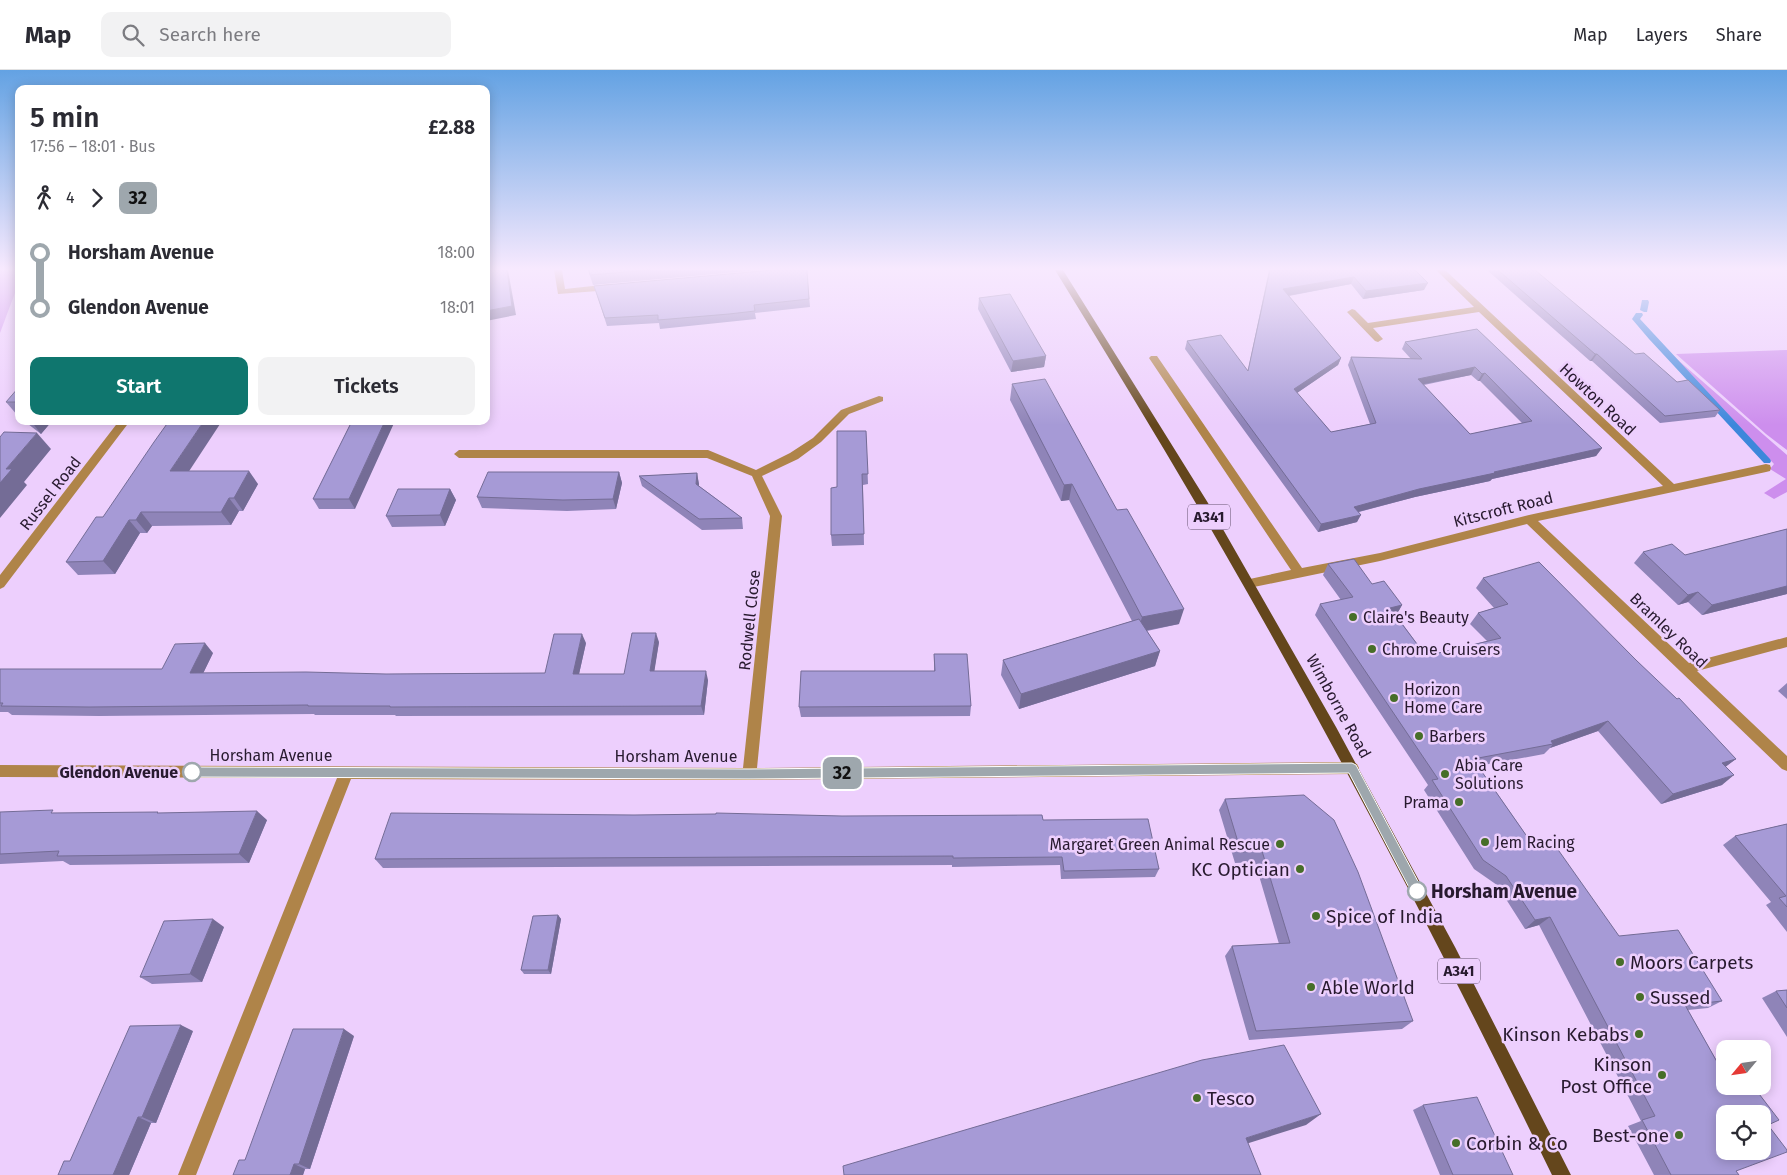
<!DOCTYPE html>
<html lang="en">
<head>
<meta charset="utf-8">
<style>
	:root { --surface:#fff; --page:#f2f2f3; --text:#2b2b33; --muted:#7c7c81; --line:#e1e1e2; --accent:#0f766e }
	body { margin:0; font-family:"Fira Sans",sans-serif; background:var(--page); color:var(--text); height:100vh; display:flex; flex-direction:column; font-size:19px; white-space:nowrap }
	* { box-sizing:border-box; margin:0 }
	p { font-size:16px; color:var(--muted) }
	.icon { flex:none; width:28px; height:28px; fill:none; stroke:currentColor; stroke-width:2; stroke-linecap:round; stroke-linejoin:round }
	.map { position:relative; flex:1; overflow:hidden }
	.details { position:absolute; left:15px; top:15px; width:475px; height:340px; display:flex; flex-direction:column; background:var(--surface); border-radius:10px; box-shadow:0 2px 12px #0003 }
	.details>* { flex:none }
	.badge { padding:0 10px; border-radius:8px; font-size:18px; line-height:32px }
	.needle { width:32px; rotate:241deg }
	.tools { position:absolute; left:1716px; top:970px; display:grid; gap:10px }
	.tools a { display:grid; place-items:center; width:55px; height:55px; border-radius:10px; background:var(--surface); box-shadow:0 2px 12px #0003; font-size:25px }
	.map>.badge { position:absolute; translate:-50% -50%; box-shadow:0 0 0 2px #fff }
	.legs { display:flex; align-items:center; gap:8px; height:55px; padding:0 15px; font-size:16px }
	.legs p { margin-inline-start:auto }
	.summary { display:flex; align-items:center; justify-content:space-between; height:85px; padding:0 15px }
	h1 { font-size:28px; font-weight:600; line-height:38px }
	.action { display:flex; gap:10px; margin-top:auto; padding:10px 15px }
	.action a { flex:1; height:58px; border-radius:10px; background:var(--accent); color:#fff; font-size:20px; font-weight:600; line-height:58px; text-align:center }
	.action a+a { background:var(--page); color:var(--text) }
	ul { padding:0 15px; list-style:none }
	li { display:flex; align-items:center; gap:18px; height:55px; font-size:19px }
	li i { display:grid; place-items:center; width:8px; height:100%; margin:0 6px; background:currentColor }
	li i::after { content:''; width:12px; height:12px; margin:-6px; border:4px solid; border-radius:50%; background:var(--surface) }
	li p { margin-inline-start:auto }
	li:first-child i { background:linear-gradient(#0000 50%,currentColor 0) }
	li:last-child i { background:linear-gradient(currentColor 50%,#0000 0) }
	header { display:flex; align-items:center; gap:30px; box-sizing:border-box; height:70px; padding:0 25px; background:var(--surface); border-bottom:1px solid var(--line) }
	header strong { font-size:24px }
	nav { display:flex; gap:28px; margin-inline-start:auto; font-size:18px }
	.search { width:350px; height:45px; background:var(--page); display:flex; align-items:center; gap:12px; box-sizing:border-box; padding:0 18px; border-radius:10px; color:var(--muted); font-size:19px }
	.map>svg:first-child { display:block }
	.green { fill:#cf95ed }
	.forest { fill:#cd8eed }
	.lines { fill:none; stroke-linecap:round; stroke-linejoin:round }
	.stream { fill:#3d87db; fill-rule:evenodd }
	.minor { fill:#af8449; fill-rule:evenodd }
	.major { fill:#64461c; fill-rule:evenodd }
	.wall { fill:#8f84b8; fill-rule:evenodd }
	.shaded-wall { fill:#746c96 }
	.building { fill:#a69ad6; stroke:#746c96; fill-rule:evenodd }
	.line-1 { fill:#9ea7ad; stroke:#fff }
	.poi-dot { fill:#476e29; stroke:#edcffd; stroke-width:2 }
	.stop-1-dot { fill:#fff; stroke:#9ea7ad; stroke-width:2.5 }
	.labels { text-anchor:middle; stroke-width:5; stroke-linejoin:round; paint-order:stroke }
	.shield { fill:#edcffd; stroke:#63506d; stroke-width:1 }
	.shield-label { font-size:15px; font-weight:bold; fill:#281a2f }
	.street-label { font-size:16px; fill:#281a2f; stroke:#edcffd }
	.poi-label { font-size:16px; fill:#281a2f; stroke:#edcffd; text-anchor:start }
	.stop-label { font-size:16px; font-weight:bold; fill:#281a2f; stroke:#edcffd; text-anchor:end }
	.near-poi-label { font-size:19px; fill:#281a2f; stroke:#edcffd; text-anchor:start }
	.near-stop-label { font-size:19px; font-weight:bold; fill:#281a2f; stroke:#edcffd; text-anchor:start }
</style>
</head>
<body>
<header>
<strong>Map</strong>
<div class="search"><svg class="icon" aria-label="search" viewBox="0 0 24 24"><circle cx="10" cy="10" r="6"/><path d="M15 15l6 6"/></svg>Search here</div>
<nav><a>Map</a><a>Layers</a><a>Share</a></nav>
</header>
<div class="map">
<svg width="1787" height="1105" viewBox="0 0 1787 1105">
	<rect width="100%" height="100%" fill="#edcffd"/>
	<!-- green -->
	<path class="green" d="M 0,200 L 19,200 L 19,212 L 0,263 Z"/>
	<!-- forest -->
	<path class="forest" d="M 1787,280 L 1787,380 L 1766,364 L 1676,284 Z
		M 1670,283 L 1787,385 L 1787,422 L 1774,429 L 1764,423 L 1786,409 L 1770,399 L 1774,394 Z"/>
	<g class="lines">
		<!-- stream -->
		<path class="stream" d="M 1642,230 L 1648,230 L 1649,232 L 1647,242 L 1644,242 L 1640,240 Z
			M 1636,243 L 1642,243 L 1643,245 L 1640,249 L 1770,389 L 1771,391 L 1770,393 L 1764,393 L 1649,269 L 1632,249 Z"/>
		<!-- minor -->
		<path class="minor" d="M 554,200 L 562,200 L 565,219 L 611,214 L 616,217 L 611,220 L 558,224 Z
			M 1436,200 L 1445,200 L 1674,414 L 1766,394 L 1770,395 L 1771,398 L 1770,401 L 1766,402 L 1538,451 L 1689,593 L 1787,567 L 1787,577 L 1697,601 L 1787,686 L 1787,701 L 1782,699 L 1527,454 L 1380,491 L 1249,518 L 1245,516 L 1243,513 L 1245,510 L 1291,500 L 1149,288 L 1151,286 L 1157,286 L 1302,498 L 1380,483 L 1529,445 L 1663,416 L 1479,242 L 1373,258 L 1383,269 L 1378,272 L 1375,271 L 1347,242 L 1352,239 L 1355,240 L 1368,253 L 1474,237 Z
			M 879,326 L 883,327 L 883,331 L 849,344 L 821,372 L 798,389 L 762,406 L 782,446 L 757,698 L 1352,692 L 1357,694 L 1359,698 L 1357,702 L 1352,704 L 749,710 L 351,709 L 196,1105 L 178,1105 L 337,708 L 0,707 L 0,695 L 743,698 L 770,446 L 752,406 L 707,388 L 459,388 L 454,384 L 459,380 L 708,380 L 756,400 L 790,383 L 813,368 L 841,340 Z
			M 119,351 L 130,351 L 4,517 L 0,519 L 0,505 Z"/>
		<!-- major -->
		<path class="major" d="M 1055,200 L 1063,200 L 1208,433 L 1336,657 L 1455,877 L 1571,1105 L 1552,1105 C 1449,894 1341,684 1223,480 C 1169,386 1112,293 1055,200 Z"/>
	</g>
	<!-- wall -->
	<path class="wall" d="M 588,200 L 760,200 L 593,215 Z
		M 807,200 L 810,237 L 755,243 L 756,249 L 660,259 L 659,253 L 607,256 L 594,216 Z
		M 1269,200 L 1415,200 L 1424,220 L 1363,229 L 1351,214 L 1289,226 L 1341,288 L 1338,295 L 1297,323 L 1331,362 L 1370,354 L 1348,295 L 1351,287 L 1411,289 L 1402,279 L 1405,272 L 1477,259 L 1602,378 L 1596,386 L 1492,409 L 1490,411 L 1415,427 L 1359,442 L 1357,452 L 1318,462 L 1185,279 L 1187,271 L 1248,300 ZM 1471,305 L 1478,311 L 1480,311 L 1522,353 L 1470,364 L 1424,315 Z
		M 1487,200 L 1535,200 L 1635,284 L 1720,340 L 1715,347 L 1660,353 L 1592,291 L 1590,291 Z
		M 979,228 L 1046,286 L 1044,297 L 1011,302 L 978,239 Z
		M 1012,314 L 1179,554 L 1147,561 L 1160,581 L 1155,596 L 1019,639 L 1001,605 L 1003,590 L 1132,551 L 1069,430 L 1061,431 L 1010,330 Z
		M 19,317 L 19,346 L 18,346 L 6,332 Z
		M 26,351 L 52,351 L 41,364 L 28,354 Z
		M 352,351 L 355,439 L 319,439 L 313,429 Z
		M 866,361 L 868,414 L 863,415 L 864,475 L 832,476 L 831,465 L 837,417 Z
		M 189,401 L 258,414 L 243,441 L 239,441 L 231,455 L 152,456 L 147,463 L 140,463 L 115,504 L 78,505 L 66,492 L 103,447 Z
		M 619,402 L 622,413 L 616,439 L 567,441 L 482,438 L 477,427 Z
		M 697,403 L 699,416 L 742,448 L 743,459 L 702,460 L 642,416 L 639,406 Z
		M 450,419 L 456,430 L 445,456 L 392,457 L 386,446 Z
		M 1787,459 L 1787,524 L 1702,545 L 1688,532 L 1678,535 L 1634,493 L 1643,482 L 1685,485 Z
		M 1328,494 L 1372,514 L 1402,535 L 1396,545 L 1426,586 L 1487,571 L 1470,554 L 1478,543 L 1494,538 L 1476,518 L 1483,508 L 1636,590 L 1736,689 L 1726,696 L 1722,715 L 1661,734 L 1598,661 L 1550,678 L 1544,684 L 1478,696 L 1535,778 L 1619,866 L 1722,931 L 1708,938 L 1688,940 L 1733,1020 L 1768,1055 L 1736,1101 L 1739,1105 L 1654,1105 L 1628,1056 L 1641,1051 L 1539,855 L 1525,859 L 1497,815 L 1474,799 L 1424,720 L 1428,715 L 1315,545 L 1320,534 L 1341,530 L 1323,505 Z
		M 659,572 L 654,601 L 708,610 L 704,645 L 396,646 L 395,645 L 315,645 L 314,644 L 99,646 L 12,645 L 8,642 L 0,642 L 0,599 L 162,599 L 213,583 L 203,603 L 386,604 L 545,603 L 586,573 L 579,604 L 624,604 Z
		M 934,584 L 971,636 L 970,646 L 801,647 L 799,637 L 934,601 Z
		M 1787,613 L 1787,629 L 1778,621 Z
		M 1225,729 L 1413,951 L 1402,959 L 1249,970 L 1225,886 L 1232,876 L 1279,874 L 1255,792 L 1235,793 L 1219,740 Z
		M 0,742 L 57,743 L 160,743 L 267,750 L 249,793 L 70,795 L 63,791 L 0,794 Z
		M 634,745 L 842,746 L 1043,750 L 1159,799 L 1155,807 L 1061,809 L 1060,795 L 952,797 L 952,795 L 383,798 L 375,789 Z
		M 1787,754 L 1787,862 L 1766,835 L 1771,832 L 1723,775 L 1735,766 Z
		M 558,845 L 561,849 L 551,904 L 524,904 L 521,900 Z
		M 224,857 L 202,912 L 152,914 L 140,907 Z
		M 1787,920 L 1787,967 L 1762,928 L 1776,921 Z
		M 193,961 L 156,1053 L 151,1053 L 129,1105 L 58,1105 Z
		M 354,966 L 310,1099 L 305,1099 L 303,1105 L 233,1105 L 245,1090 Z
		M 1423,1035 L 1513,1105 L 1440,1105 L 1413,1040 Z"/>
	<!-- shaded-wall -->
	<path class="shaded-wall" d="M 507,200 L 508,200 L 516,245 L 486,251 L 486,241 Z
		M 1354,207 L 1351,214 L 1281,227 L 1283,219 Z
		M 1428,213 L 1424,220 L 1363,229 L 1366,221 Z
		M 1595,284 L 1597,284 L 1592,291 L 1590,291 Z
		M 1046,286 L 1044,297 L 1011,302 L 1013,291 Z
		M 1341,288 L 1338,295 L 1291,327 L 1294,319 Z
		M 1475,297 L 1471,305 L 1414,316 L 1418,309 Z
		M 1485,303 L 1480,311 L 1478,311 L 1482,304 Z
		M 31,351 L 52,351 L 41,364 Z
		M 204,351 L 222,351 L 180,415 L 170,401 Z
		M 385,351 L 395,351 L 355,439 L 349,429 Z
		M 37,363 L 51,379 L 24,412 L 27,415 L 0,448 L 0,413 L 6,399 Z
		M 1602,378 L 1596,386 L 1492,409 L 1490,411 L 1415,427 L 1350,444 L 1354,437 L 1419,419 L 1494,402 Z
		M 249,401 L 258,414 L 243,441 L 234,428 Z
		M 619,402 L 622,413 L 616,439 L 613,429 Z
		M 697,403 L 699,414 L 698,425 L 696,414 Z
		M 1072,414 L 1069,430 L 1061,431 L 1064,415 Z
		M 450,419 L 456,430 L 445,456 L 440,445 Z
		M 229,428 L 239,441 L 231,455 L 221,442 Z
		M 141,442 L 152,456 L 147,463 L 136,450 Z
		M 1361,445 L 1357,452 L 1318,462 L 1321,454 Z
		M 129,450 L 140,463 L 115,504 L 103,491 Z
		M 1787,516 L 1787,524 L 1702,545 L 1712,535 Z
		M 1698,522 L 1688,532 L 1678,535 L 1688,525 Z
		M 1402,535 L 1396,546 L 1390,538 Z
		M 1184,539 L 1179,554 L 1138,562 L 1142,547 Z
		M 656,563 L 659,572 L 653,610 L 650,601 Z
		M 582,564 L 586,573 L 577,613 L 573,604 Z
		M 205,573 L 213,583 L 199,612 L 190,603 Z
		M 1160,581 L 1155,596 L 1019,639 L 1021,624 Z
		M 706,601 L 708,610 L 704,645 L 701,636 Z
		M 1608,651 L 1598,661 L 1550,678 L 1553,674 L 1551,671 Z
		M 1736,689 L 1724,698 L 1722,693 Z
		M 1734,705 L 1722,715 L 1661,734 L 1673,724 Z
		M 257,741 L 267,750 L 249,793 L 239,784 Z
		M 558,845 L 561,849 L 551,904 L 548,900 Z
		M 1550,847 L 1539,855 L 1525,859 L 1535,850 Z
		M 213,849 L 224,857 L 202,912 L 190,904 Z
		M 181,955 L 193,961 L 156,1053 L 142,1047 Z
		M 344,959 L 354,966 L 310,1099 L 299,1094 Z
		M 1321,1044 L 1306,1055 L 1233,1078 L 1246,1068 Z
		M 138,1047 L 151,1053 L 129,1105 L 113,1105 Z
		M 294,1094 L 305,1099 L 303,1105 L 290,1105 Z"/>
	<!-- building -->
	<path class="building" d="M 486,200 L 507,200 L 512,236 L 486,241 Z
		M 589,200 L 651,200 L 590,205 Z
		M 773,200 L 807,200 L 809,229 L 754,235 L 755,241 L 729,244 L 658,250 L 658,245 L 605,248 L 594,216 Z
		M 1270,200 L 1415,200 L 1428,213 L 1366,221 L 1354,207 L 1283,219 L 1341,288 L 1294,319 L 1331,362 L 1376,353 L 1351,287 L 1422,289 L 1405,272 L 1477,259 L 1602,378 L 1494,402 L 1495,403 L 1419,419 L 1354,437 L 1361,445 L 1321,454 L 1187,271 L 1221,265 L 1248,301 ZM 1475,297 L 1482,304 L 1485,303 L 1532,351 L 1470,364 L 1418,309 Z
		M 1498,200 L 1535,200 L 1635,284 L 1644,283 L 1677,312 L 1688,310 L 1720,340 L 1665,346 L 1597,284 L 1595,284 Z
		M 1010,224 L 1046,286 L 1013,291 L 979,228 Z
		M 1045,309 L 1117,440 L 1127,439 L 1184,539 L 1142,547 L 1072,414 L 1064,415 L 1012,314 Z
		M 19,317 L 19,332 L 6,332 Z
		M 19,335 L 19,342 L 16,340 Z
		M 169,351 L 204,351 L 170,401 L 249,401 L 234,428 L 229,428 L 221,442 L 141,442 L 136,450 L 129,450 L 103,491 L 66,492 L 96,447 L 103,447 L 154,372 Z
		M 352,351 L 385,351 L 349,429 L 313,429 Z
		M 837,361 L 866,361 L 868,404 L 862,404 L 864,464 L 831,465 L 831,418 L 837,417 Z
		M 4,362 L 37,363 L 6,399 L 12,399 L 0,413 L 0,367 Z
		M 488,402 L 619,402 L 613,429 L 563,430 L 477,427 Z
		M 697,403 L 696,414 L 742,448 L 699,449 L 639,406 Z
		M 398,419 L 450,419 L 440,445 L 386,446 Z
		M 1787,459 L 1787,516 L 1712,535 L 1698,522 L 1688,525 L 1643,482 L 1672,474 L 1685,485 Z
		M 1354,489 L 1372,514 L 1384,511 L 1402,535 L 1390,538 L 1426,586 L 1501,568 L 1478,543 L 1508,534 L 1483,508 L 1539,492 L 1636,590 L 1677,629 L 1679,628 L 1736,689 L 1722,693 L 1734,705 L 1673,724 L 1608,651 L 1551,671 L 1553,674 L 1473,689 L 1535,778 L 1554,774 L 1619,866 L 1678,860 L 1722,931 L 1685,935 L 1725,1006 L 1725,1016 L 1731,1016 L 1733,1020 L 1743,1016 L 1753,1016 L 1779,1050 L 1768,1055 L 1787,1080 L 1787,1082 L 1736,1101 L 1739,1105 L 1671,1105 L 1642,1050 L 1655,1046 L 1550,847 L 1535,850 L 1506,806 L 1483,790 L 1432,710 L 1438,709 L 1320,534 L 1353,527 L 1328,494 ZM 1725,1044 L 1762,1044 L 1762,1081 L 1725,1081 Z
		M 1139,549 L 1160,581 L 1021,624 L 1003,590 Z
		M 632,563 L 656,563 L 650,601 L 706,601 L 701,636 L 390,637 L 390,636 L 308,636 L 308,635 L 89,637 L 1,636 L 3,633 L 0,633 L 0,599 L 162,599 L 175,574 L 205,573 L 190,603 L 306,602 L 386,604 L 545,603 L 554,564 L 582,564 L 573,604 L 624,604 Z
		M 934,584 L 967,584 L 971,636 L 799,637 L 801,601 L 935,601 Z
		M 1304,725 L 1334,750 L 1358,802 L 1413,951 L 1256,961 L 1232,876 L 1290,873 L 1262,781 L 1241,782 L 1225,729 Z
		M 53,740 L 51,743 L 158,742 L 157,743 L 257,741 L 239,784 L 57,786 L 59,781 L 0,784 L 0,742 Z
		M 391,743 L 634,745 L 716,744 L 716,743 L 842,746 L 1042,745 L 1043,750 L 1148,749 L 1159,799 L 1064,801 L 1062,787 L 953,788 L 953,786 L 375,789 Z
		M 1787,754 L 1787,837 L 1779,828 L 1786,826 L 1735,766 Z
		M 558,845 L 548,900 L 521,900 L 533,846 Z
		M 213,849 L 190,904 L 140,907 L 164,851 Z
		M 1787,920 L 1787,938 L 1776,921 Z
		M 181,955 L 142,1047 L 138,1047 L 113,1105 L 58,1105 L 64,1091 L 70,1091 L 130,956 Z
		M 293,959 L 344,959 L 299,1094 L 294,1094 L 290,1105 L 233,1105 L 239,1090 L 245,1090 Z
		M 1284,975 L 1321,1044 L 1246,1068 L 1261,1105 L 844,1105 L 843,1096 L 1202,990 Z
		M 1477,1027 L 1513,1105 L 1453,1105 L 1423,1035 Z"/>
	<!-- sky -->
	<linearGradient id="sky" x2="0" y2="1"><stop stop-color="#63a2e3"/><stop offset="0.56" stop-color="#f7e9fe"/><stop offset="1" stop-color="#f7e9fe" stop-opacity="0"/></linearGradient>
	<rect width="1787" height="355" fill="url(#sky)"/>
	<!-- line-1 -->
	<path class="line-1" d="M 1352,693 L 1356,695 L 1421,817 L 1423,821 L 1421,825 L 1417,827 L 1413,825 L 1349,703 L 749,709 L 192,707 L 187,702 L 192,697 L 749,699 Z"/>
	<!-- markers -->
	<g class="poi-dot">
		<circle cx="1353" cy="547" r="5"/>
		<circle cx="1372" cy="579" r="5"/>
		<circle cx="1394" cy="628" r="5"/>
		<circle cx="1419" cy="666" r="5"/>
		<circle cx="1445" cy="704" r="5"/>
		<circle cx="1459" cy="732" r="5"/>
		<circle cx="1485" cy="772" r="5"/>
		<circle cx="1280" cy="774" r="5"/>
		<circle cx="1300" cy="799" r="5"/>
		<circle cx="1316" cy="846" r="5"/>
		<circle cx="1620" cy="892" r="5"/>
		<circle cx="1311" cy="917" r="5"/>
		<circle cx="1640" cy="927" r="5"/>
		<circle cx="1639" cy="964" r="5"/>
		<circle cx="1662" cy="1005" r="5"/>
		<circle cx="1197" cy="1028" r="5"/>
		<circle cx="1679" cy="1065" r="5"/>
		<circle cx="1456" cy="1073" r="5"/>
	</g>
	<g class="stop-1-dot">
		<circle cx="192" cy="702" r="9"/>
		<circle cx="1417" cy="821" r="9"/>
	</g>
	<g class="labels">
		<!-- shield labels -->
		<g class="shield">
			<rect x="1188" y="434.5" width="42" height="25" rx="4"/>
			<rect x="1438" y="888.5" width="42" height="25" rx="4"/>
		</g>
		<g class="shield-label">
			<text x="1209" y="452">A341</text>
			<text x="1459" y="906">A341</text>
		</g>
		<!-- street labels -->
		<g class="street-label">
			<text transform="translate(1598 329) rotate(43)" y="6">Howton Road</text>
			<text transform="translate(50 423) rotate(-52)" y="6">Russel Road</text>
			<text transform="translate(1503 439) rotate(-14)" y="6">Kitscroft Road</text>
			<text transform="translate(749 550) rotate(-84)" y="6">Rodwell Close</text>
			<text transform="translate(1669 560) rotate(44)" y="6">Bramley Road</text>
			<text transform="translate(1339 636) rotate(61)" y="6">Wimborne Road</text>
			<text x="271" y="691">Horsham Avenue</text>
			<text x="676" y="692">Horsham Avenue</text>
		</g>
		<!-- poi labels -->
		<g class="poi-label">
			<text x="1363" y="553">Claire's Beauty</text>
			<text x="1382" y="585">Chrome Cruisers</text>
			<text x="1404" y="625">Horizon<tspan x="1404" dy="18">Home Care</tspan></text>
			<text x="1429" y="672">Barbers</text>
			<text x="1455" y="701">Abia Care<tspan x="1455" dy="18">Solutions</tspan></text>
			<text x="1449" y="738" text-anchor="end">Prama</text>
			<text x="1495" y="778">Jem Racing</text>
			<text x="1270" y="780" text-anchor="end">Margaret Green Animal Rescue</text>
		</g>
		<!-- stop labels -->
		<g class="stop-label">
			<text x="178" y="708">Glendon Avenue</text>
		</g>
		<!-- near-poi labels -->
		<g class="near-poi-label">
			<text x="1290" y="806" text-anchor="end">KC Optician</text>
			<text x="1326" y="853">Spice of India</text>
			<text x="1630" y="899">Moors Carpets</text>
			<text x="1321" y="924">Able World</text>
			<text x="1650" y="934">Sussed</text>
			<text x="1629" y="971" text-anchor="end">Kinson Kebabs</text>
			<text x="1652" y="1001" text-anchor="end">Kinson<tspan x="1652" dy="22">Post Office</tspan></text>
			<text x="1207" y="1035">Tesco</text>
			<text x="1669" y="1072" text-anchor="end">Best-one</text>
			<text x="1466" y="1080">Corbin &amp; Co</text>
		</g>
		<!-- near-stop labels -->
		<g class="near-stop-label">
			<text x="1431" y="828">Horsham Avenue</text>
		</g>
	</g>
</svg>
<div class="tools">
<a><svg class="needle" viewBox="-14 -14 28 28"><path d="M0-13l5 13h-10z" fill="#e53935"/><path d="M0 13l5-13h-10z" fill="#7c7c81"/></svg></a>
<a><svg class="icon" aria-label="locate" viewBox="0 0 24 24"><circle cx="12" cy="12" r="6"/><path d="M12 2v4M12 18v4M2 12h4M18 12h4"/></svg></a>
</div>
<b class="badge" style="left:842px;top:703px;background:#9ea7ad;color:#111">32</b>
<section class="details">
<div class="summary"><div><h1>5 min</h1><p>17:56 – 18:01 · Bus</p></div><b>£2.88</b></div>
<div class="legs"><svg class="icon" aria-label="walk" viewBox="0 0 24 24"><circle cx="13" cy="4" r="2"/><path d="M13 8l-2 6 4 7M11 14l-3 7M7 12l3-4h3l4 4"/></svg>4<svg class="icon" aria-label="forward" viewBox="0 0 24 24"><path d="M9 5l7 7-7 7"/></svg><b class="badge" style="background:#9ea7ad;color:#111">32</b></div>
<ul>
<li><i style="color:#9ea7ad"></i><b>Horsham Avenue</b><p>18:00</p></li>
<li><i style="color:#9ea7ad"></i><b>Glendon Avenue</b><p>18:01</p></li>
</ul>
<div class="action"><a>Start</a><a>Tickets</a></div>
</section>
</div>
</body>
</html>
